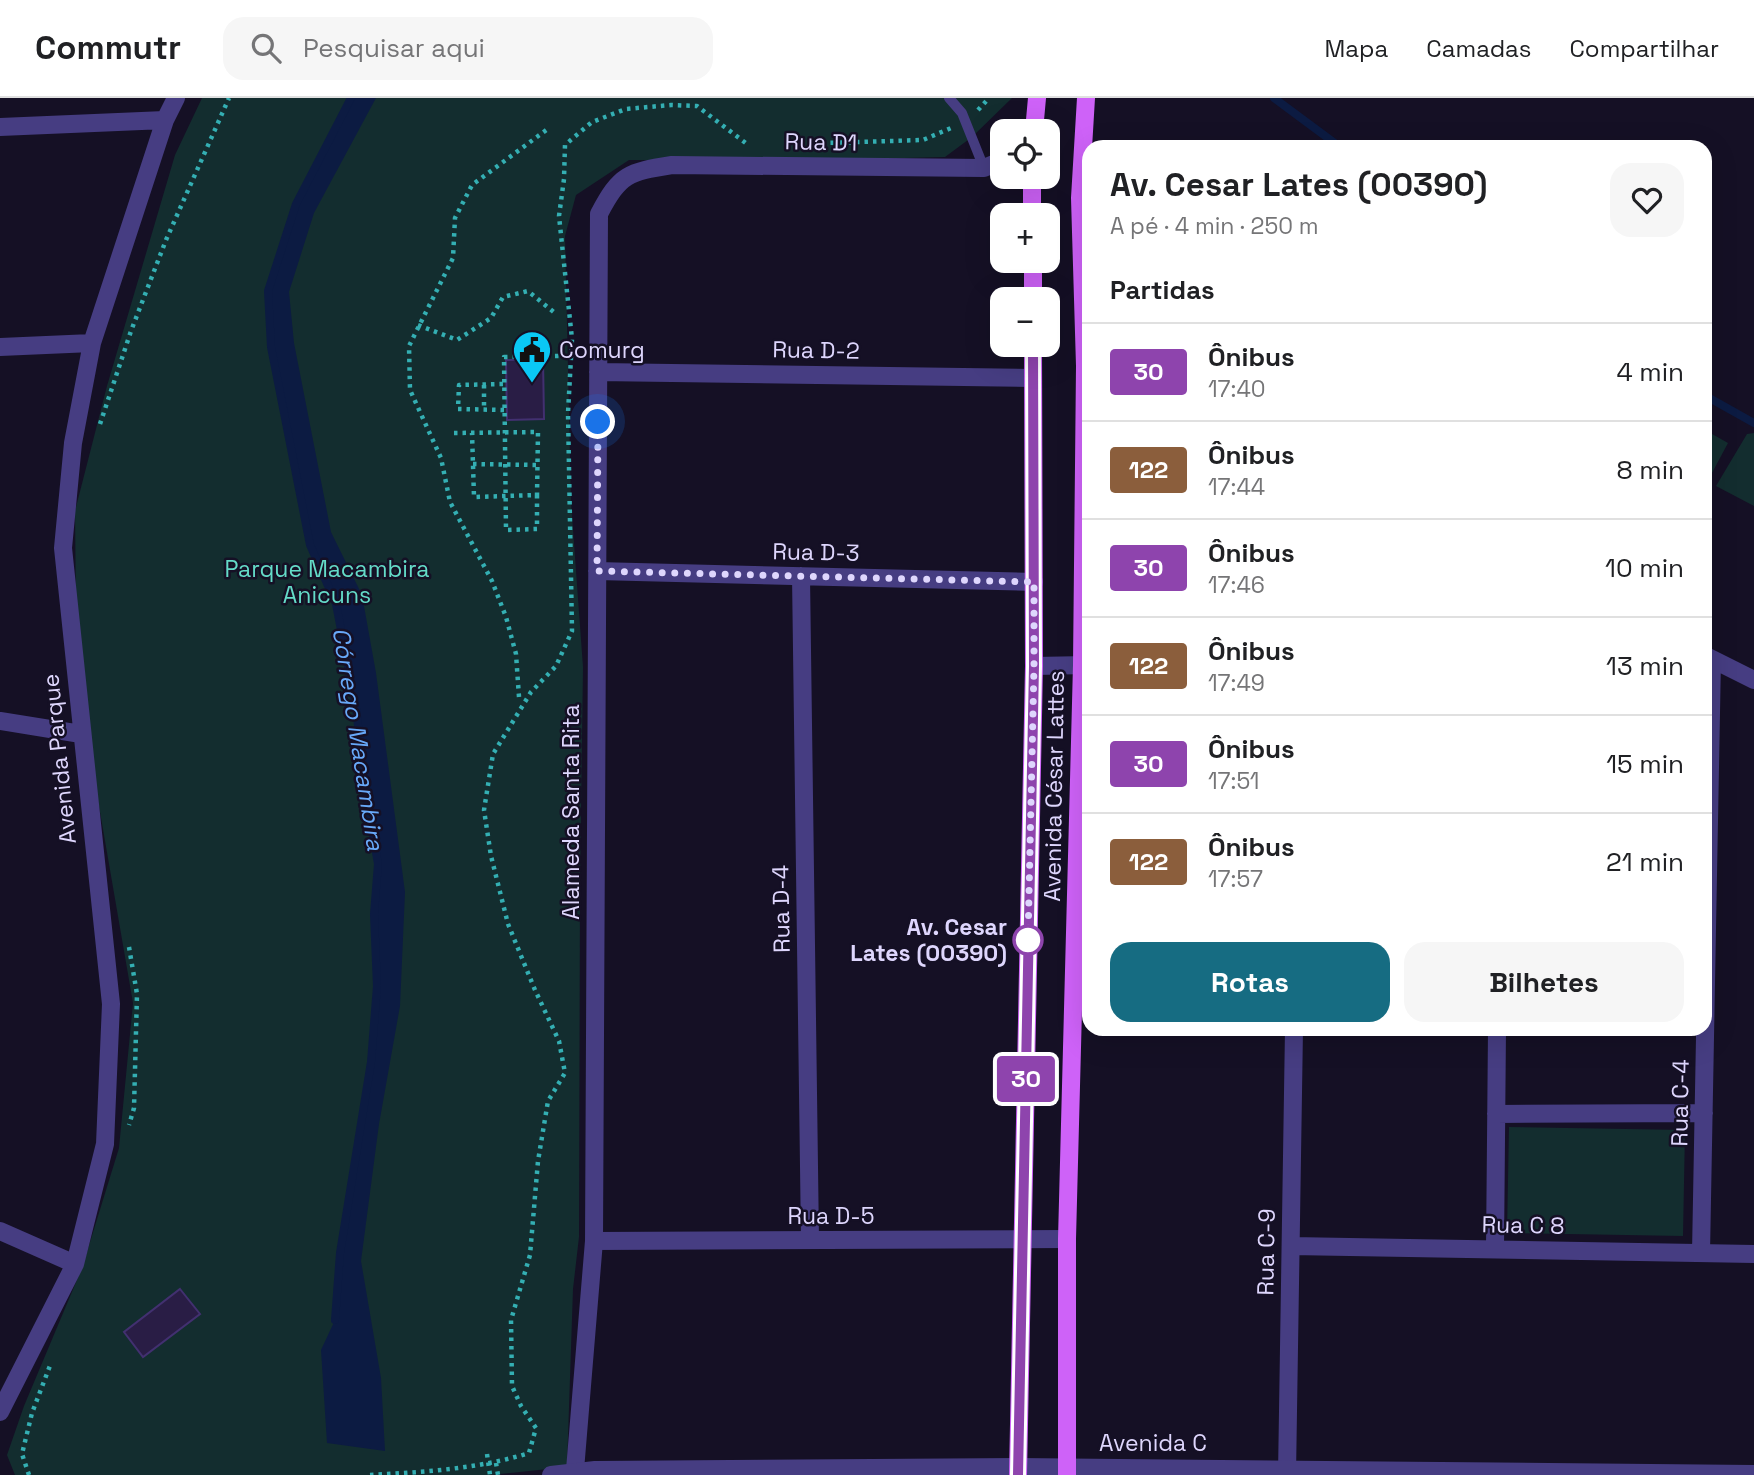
<!DOCTYPE html>
<html lang="pt">
<head>
<meta charset="utf-8">
<style>
	:root { --surface:#fff; --page:#f6f6f6; --text:#202124; --muted:#757577; --line:#e0e0e0; --accent:#166c82 }
	body { margin:0; font-family:"Space Grotesk",sans-serif; background:var(--page); color:var(--text); height:100vh; display:flex; flex-direction:column; font-size:26px; white-space:nowrap }
	* { box-sizing:border-box; margin:0 }
	p { font-size:23px; color:var(--muted) }
	.icon { flex:none; width:38px; height:38px; fill:none; stroke:currentColor; stroke-width:2; stroke-linecap:round; stroke-linejoin:round }
	.map { position:relative; flex:1; overflow:hidden }
	.details { position:absolute; left:1082px; top:42px; width:630px; height:896px; display:flex; flex-direction:column; background:var(--surface); border-radius:21px; box-shadow:0 7px 28px #0002 }
	.details>* { flex:none }
	.badge { padding:0 14px; border-radius:5px; font-size:24px; line-height:46px }
	.buttons { position:absolute; left:990px; top:21px; display:grid; gap:14px }
	.buttons a { display:grid; place-items:center; width:70px; height:70px; border-radius:14px; background:var(--surface); box-shadow:0 7px 28px #0002; font-size:35px }
	.you { position:absolute; width:35px; height:35px; margin:-18px; border:5px solid #fff; border-radius:50%; background:#1a73e8; box-shadow:0 0 0 10px #1a73e833 }
	.map>.badge { position:absolute; translate:-50% -50%; box-shadow:0 0 0 4px #fff }
	h2 { padding:0 28px; font-size:26px; line-height:63px }
	.round { display:grid; place-items:center; flex:none; width:74px; height:74px; border-radius:21px; background:var(--page) }
	.summary { display:flex; align-items:center; justify-content:space-between; height:119px; padding:0 28px }
	h1 { font-size:33px; font-weight:700; line-height:52px }
	.button { display:flex; gap:14px; margin-top:auto; padding:14px 28px }
	.button a { flex:1; height:80px; border-radius:21px; background:var(--accent); color:#fff; font-size:28px; font-weight:700; line-height:80px; text-align:center }
	.button a+a { background:var(--page); color:var(--text) }
	ul { padding:0; list-style:none }
	li { display:flex; align-items:center; gap:21px; height:98px; padding:0 28px; border-top:2px solid var(--line) }
	li div { flex:1 }
	li b { display:block; font-size:26px }
	li em { font-style:normal }
	li .badge { min-width:77px; font-weight:700; text-align:center }
	header { display:flex; align-items:center; gap:42px; box-sizing:border-box; height:98px; padding:0 35px; background:var(--surface); border-bottom:2px solid var(--line) }
	header strong { font-size:33px }
	nav { display:flex; gap:38px; margin-inline-start:auto; font-size:24px }
	.search { width:490px; height:63px; background:var(--page); display:flex; align-items:center; gap:18px; box-sizing:border-box; padding:0 24px; border-radius:21px; color:var(--muted); font-size:26px }
	.map>svg:first-child { display:block }
	.green { fill:#132d2f }
	.water { fill:#0c1b42 }
	.lines { fill:none; stroke-linecap:round; stroke-linejoin:round }
	.stream { stroke:#0c1b42; stroke-width:8 }
	.building { fill:#291d45; stroke:#423070; stroke-width:2 }
	.path { stroke:#34afb3; stroke-width:4.5; stroke-dasharray:3.5 5; stroke-linecap:butt }
	.service { stroke:#463d82; stroke-width:10 }
	.minor { stroke:#463d82; stroke-width:18 }
	.tertiary { stroke:#463d82; stroke-width:18 }
	.primary { stroke:#ce62f8; stroke-width:18 }
	.line-casing { stroke:#fff; stroke-width:16 }
	.line { stroke:#8e44ad; stroke-width:10 }
	.walk { stroke:#ded6fd; stroke-width:7; stroke-dasharray:0 12.6 }
	.stop-dot { fill:#fff; stroke:#8e44ad; stroke-width:3.5 }
	.labels { text-anchor:middle; stroke-width:5; stroke-linejoin:round; paint-order:stroke }
	.street-label { font-size:23px; fill:#ded6fd; stroke:#151025 }
	.poi-label { font-size:23px; fill:#ded6fd; stroke:#151025; text-anchor:start }
	.park-label { font-size:23px; fill:#64dbc8; stroke:#151025 }
	.stop-label { font-size:23px; font-weight:bold; fill:#ded6fd; stroke:#151025; text-anchor:end }
	.water-label { font-size:24px; font-style:italic; fill:#68a9f9; stroke:#151025 }
</style>
</head>
<body>
<header>
<strong>Commutr</strong>
<div class="search"><svg class="icon" aria-label="search" viewBox="0 0 24 24"><circle cx="10" cy="10" r="6"/><path d="M15 15l6 6"/></svg>Pesquisar aqui</div>
<nav><a>Mapa</a><a>Camadas</a><a>Compartilhar</a></nav>
</header>
<div class="map">
<svg width="1754" height="1377" viewBox="0 0 1754 1377">
	<rect width="100%" height="100%" fill="#151025"/>
	<!-- green -->
	<path class="green" d="M 202,0 L 1012,0 L 972,39 L 945,59 L 785,63 L 629,62 L 576,97 L 565,138 L 571,404 L 583,569 L 580,785 L 579,1139 L 573,1191 L 567,1369 L 490,1377 L 15,1377 L 7,1357 L 24,1308 L 82,1170 L 119,1050 L 133,905 L 85,627 L 76,517 L 75,413 L 107,288 L 175,57 Z
		M 1705,332 L 1728,345 L 1705,388 Z
		M 1754,335 L 1754,408 L 1716,388 L 1747,336 Z
		M 1509,1029 L 1685,1032 L 1683,1138 L 1507,1135 Z"/>
	<!-- water -->
	<path class="water" d="M 351,0 L 376,0 L 314,115 L 289,194 L 294,245 L 331,434 L 362,497 L 376,575 L 405,794 L 400,908 L 379,1026 L 361,1163 L 381,1280 L 385,1353 L 327,1345 L 321,1252 L 335,1222 L 340,1155 L 371,964 L 377,888 L 374,816 L 378,766 L 366,697 L 356,610 L 336,506 L 310,447 L 271,249 L 268,193 L 296,106 Z"/>
	<g class="lines">
		<!-- stream -->
		<path class="stream" d="M 1274,0 L 1340,49
			M 1704,297 L 1754,325
			M 335,1222 L 340,1155 L 371,964 L 377,888 L 374,816 L 378,766 L 366,697 L 356,610 L 336,506 L 310,447 L 271,249 L 268,193 L 296,106 L 351,0"/>
	</g>
	<!-- building -->
	<path class="building" d="M 543,261 L 544,321 L 507,322 L 506,262 Z
		M 180,1191 L 200,1216 L 143,1259 L 124,1234 Z"/>
	<g class="lines">
		<!-- path -->
		<path class="path" d="M 978,12 L 989,0
			M 822,45 L 923,42 L 951,30
			M 418,227 L 457,242 L 491,220 L 503,199 L 528,193 L 556,216
			M 484,287 L 484,311
			M 504,312 L 458,311 L 459,287 L 504,286
			M 100,326 L 131,233 L 166,142 L 229,0
			M 454,335 L 538,334 L 537,397 L 474,399 L 472,335
			M 473,366 L 537,367
			M 537,397 L 537,431 L 506,432 L 504,259 L 560,258
			M 519,599 L 516,556 L 506,519 L 492,483 L 450,404 L 441,360 L 410,292 L 409,248 L 453,160 L 455,120 L 472,87 L 549,30
			M 129,849 L 137,896 L 134,1010 L 129,1027
			M 487,1356 L 490,1377
			M 496,1365 L 498,1377
			M 29,1377 L 22,1356 L 32,1315 L 51,1265
			M 370,1377 C 424,1374 478,1371 529,1355 L 536,1330 L 521,1308 L 512,1288 L 511,1222 L 530,1157 L 538,1063 L 548,1003 L 565,975 L 559,943 L 535,892 L 508,826 L 491,758 L 484,712 L 493,656 L 531,594 L 556,568 L 572,533 L 568,315 L 572,241 L 559,118 L 564,81 L 565,47 L 592,24 L 626,11 L 671,7 L 697,8 L 747,46"/>
		<!-- service -->
		<path class="service" d="M 949,0 L 962,15 L 984,70"/>
		<!-- minor -->
		<path class="minor" d="M 0,29 L 165,22
			M 0,249 L 92,245
			M 598,274 L 1033,280
			M 597,473 L 1034,484
			M 801,478 L 810,1142
			M 1704,557 L 1754,582
			M 1034,568 L 1088,567
			M 0,623 L 81,636
			M 1496,1016 L 1704,1015
			M 0,1133 L 75,1166
			M 594,1143 L 1067,1141
			M 1291,1148 L 1754,1156
			M 1495,1151 L 1497,931
			M 1701,1155 L 1712,561
			M 0,1314 L 75,1166 L 105,1046 L 111,906 L 63,450 L 73,345 L 92,245 L 165,22 L 176,0
			M 575,1372 L 594,1143 L 599,116 C 620,76 628,74 672,67 L 984,70 L 1003,62
			M 1287,1377 L 1294,931"/>
		<!-- tertiary -->
		<path class="tertiary" d="M 551,1377 L 595,1372 L 1018,1369 L 1754,1376"/>
		<!-- primary -->
		<path class="primary" d="M 1034,33 L 1037,0
			M 1032,79 L 1032,117
			M 1033,163 L 1033,201
			M 1018,1377 L 1034,568 L 1033,247
			M 1067,1377 L 1067,1141 L 1082,567 L 1085,268 L 1080,100 L 1086,0"/>
	</g>
	<g class="lines">
		<!-- line casing -->
		<g class="line-casing">
			<path id="line" d="M 1018,1377 L 1034,568 L 1033,247"/>
		</g>
		<!-- line -->
		<use href="#line" class="line"/>
		<!-- walk -->
		<path class="walk" d="M 598,324 L 597,473 L 1034,484 L 1034,568 L 1028,842"/>
	</g>
	<!-- icons -->
	<defs>
		<g id="civic-pin" transform="scale(2.0125)"><path d="M0 17L-7.5 6A9.5 9.5 0 1 1 7.5 6Z" fill="#0ac8f5" stroke="#151025"/><path d="M-.6-6.5H3V-4.5H.6V-3L4-1V1h2V6H-6V1h2V-1L-.6-3ZM-1.2 2.5V6h2.4V2.5Z" fill="#111"/></g>
	</defs>
	<g fill-rule="evenodd">
		<use href="#civic-pin" x="532" y="252"/>
	</g>
	<!-- markers -->
	<circle class="stop-dot" cx="1028" cy="842" r="14"/>
	<g class="labels">
		<!-- street labels -->
		<g class="street-label">
			<text transform="translate(821 44) rotate(1)" y="8">Rua D1</text>
			<text transform="translate(816 252) rotate(1)" y="8">Rua D-2</text>
			<text transform="translate(816 454) rotate(1)" y="8">Rua D-3</text>
			<text transform="translate(59 661) rotate(-96)" y="8">Avenida Parque</text>
			<text transform="translate(1054 688) rotate(-89)" y="8">Avenida César Lattes</text>
			<text transform="translate(571 714) rotate(-90)" y="8">Alameda Santa Rita</text>
			<text transform="translate(781 811) rotate(-91)" y="8">Rua D-4</text>
			<text transform="translate(1680 1005) rotate(-89)" y="8">Rua C-4</text>
			<text x="831" y="1126">Rua D-5</text>
			<text transform="translate(1523 1127) rotate(1)" y="8">Rua C 8</text>
			<text transform="translate(1266 1154) rotate(-89)" y="8">Rua C-9</text>
			<text x="1153" y="1353">Avenida C</text>
		</g>
		<!-- poi labels -->
		<g class="poi-label">
			<text x="559" y="260">Comurg</text>
		</g>
		<!-- park labels -->
		<g class="park-label">
			<text x="327" y="479">Parque Macambira<tspan x="327" dy="26">Anicuns</tspan></text>
		</g>
		<!-- stop labels -->
		<g class="stop-label">
			<text x="1007" y="837">Av. Cesar<tspan x="1007" dy="26">Lates (00390)</tspan></text>
		</g>
		<!-- water labels -->
		<g class="water-label">
			<text transform="translate(358 641) rotate(81)" y="8">Córrego Macambira</text>
		</g>
	</g>
</svg>
<div class="buttons">
<a><svg class="icon" aria-label="locate" viewBox="0 0 24 24"><circle cx="12" cy="12" r="6"/><path d="M12 2v4M12 18v4M2 12h4M18 12h4"/></svg></a>
<a>+</a>
<a>−</a>
</div>
<div class="you" style="left:598px;top:324px"></div>
<b class="badge" style="left:1026px;top:981px;background:#8e44ad;color:#fff">30</b>
<section class="details">
<div class="summary"><div><h1>Av. Cesar Lates (00390)</h1><p>A pé · 4 min · 250 m</p></div><a class="round"><svg class="icon" aria-label="heart" viewBox="0 0 24 24"><path d="M12 20l-8-8c-3-5 5-10 8-4 3-6 11-1 8 4z"/></svg></a></div>
<h2>Partidas</h2>
<ul>
<li><span class="badge" style="background:#8e44ad;color:#fff">30</span><div><b>Ônibus</b><p>17:40</p></div><em>4 min</em></li>
<li><span class="badge" style="background:#8b5e3c;color:#fff">122</span><div><b>Ônibus</b><p>17:44</p></div><em>8 min</em></li>
<li><span class="badge" style="background:#8e44ad;color:#fff">30</span><div><b>Ônibus</b><p>17:46</p></div><em>10 min</em></li>
<li><span class="badge" style="background:#8b5e3c;color:#fff">122</span><div><b>Ônibus</b><p>17:49</p></div><em>13 min</em></li>
<li><span class="badge" style="background:#8e44ad;color:#fff">30</span><div><b>Ônibus</b><p>17:51</p></div><em>15 min</em></li>
<li><span class="badge" style="background:#8b5e3c;color:#fff">122</span><div><b>Ônibus</b><p>17:57</p></div><em>21 min</em></li>
</ul>
<div class="button"><a>Rotas</a><a>Bilhetes</a></div>
</section>
</div>
</body>
</html>
